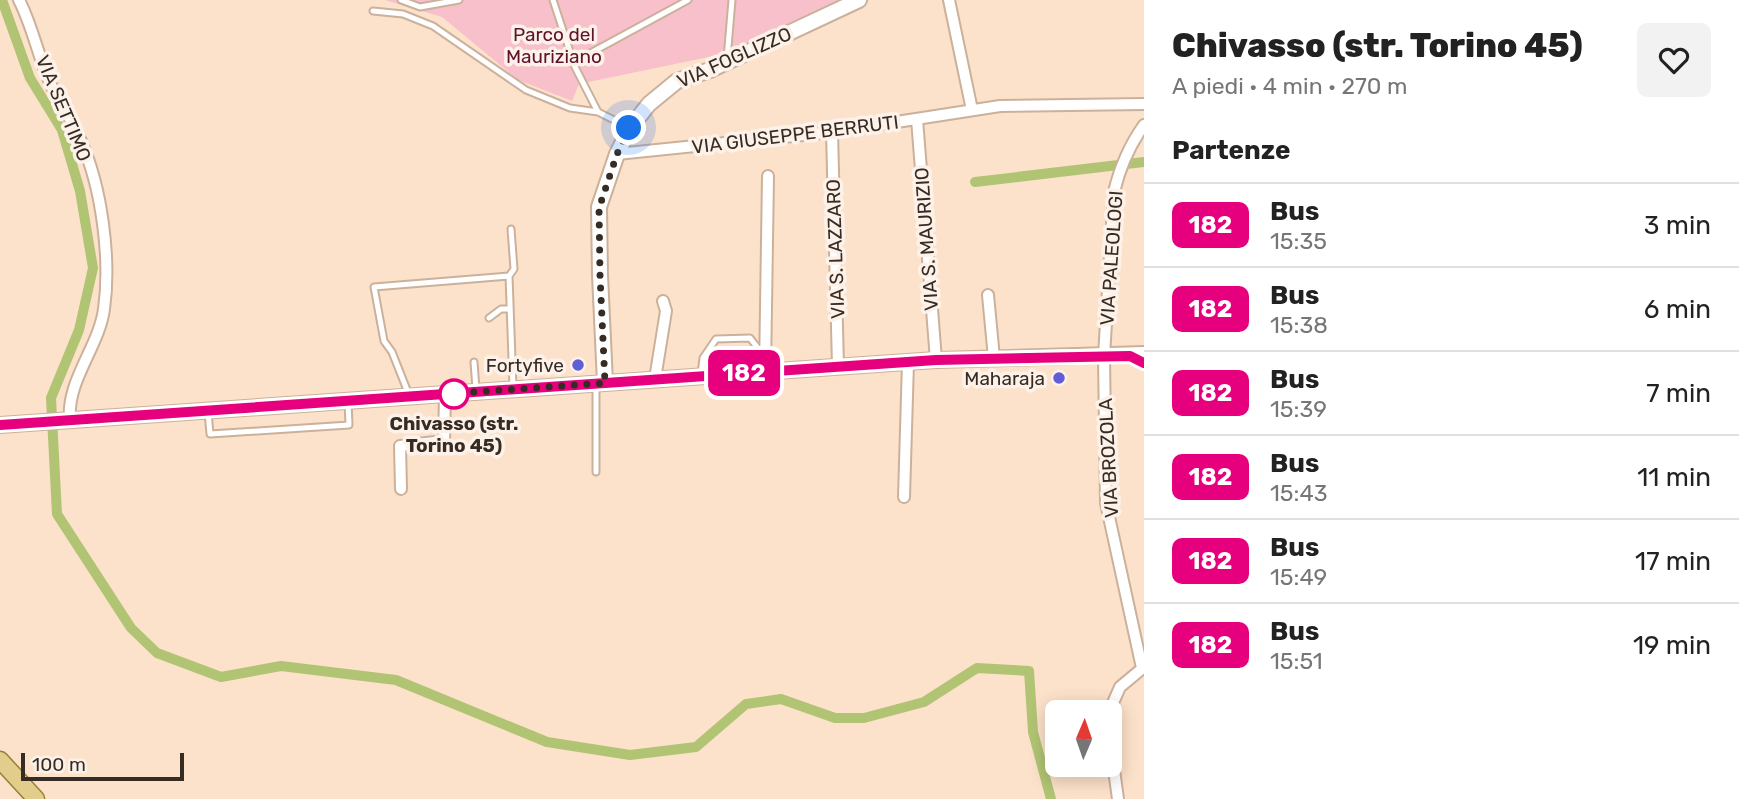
<!DOCTYPE html>
<html lang="it">
<head>
<meta charset="utf-8">
<style>
	:root { --surface:#fff; --page:#f2f2f2; --text:#222; --muted:#767676; --line:#e0e0e0 }
	body { margin:0; font-family:Rubik,sans-serif; background:var(--page); color:var(--text); height:100vh; display:flex; flex-direction:column; font-size:26px; white-space:nowrap }
	* { box-sizing:border-box; margin:0 }
	p { font-size:23px; color:var(--muted) }
	.icon { flex:none; width:38px; height:38px; fill:none; stroke:currentColor; stroke-width:2; stroke-linecap:round; stroke-linejoin:round }
	.map { position:relative; flex:1; overflow:hidden }
	.panel { display:flex; flex-direction:column; background:var(--surface); width:595px }
	.panel>* { flex:none }
	.badge { padding:0 14px; border-radius:10px; font-size:24px; line-height:46px }
	.needle { width:46px; rotate:2deg }
	.tools { position:absolute; left:1045px; top:700px; display:grid; gap:14px }
	.tools a { display:grid; place-items:center; width:77px; height:77px; border-radius:10px; background:var(--surface); box-shadow:0 4px 18px #0003; font-size:35px }
	.scale { position:absolute; left:21px; bottom:18px; width:163px; box-sizing:border-box; padding-left:7px; border:4px solid #372c24; border-top:0; font-size:19px; line-height:24px; white-space:nowrap; color:#372c24; -webkit-text-stroke:5px #fdf2e9; paint-order:stroke }
	.you { position:absolute; width:35px; height:35px; margin:-18px; border:5px solid #fff; border-radius:50%; background:#1a73e8; box-shadow:0 0 0 10px #1a73e833 }
	.map>.badge { position:absolute; translate:-50% -50%; box-shadow:0 0 0 4px #fff }
	h2 { padding:0 28px; font-size:26px; line-height:63px }
	.round { display:grid; place-items:center; flex:none; width:74px; height:74px; border-radius:10px; background:var(--page) }
	.overview { display:flex; align-items:center; justify-content:space-between; height:119px; padding:0 28px }
	h1 { font-size:33px; font-weight:800; line-height:52px }
	ul { padding:0; list-style:none }
	li { display:flex; align-items:center; gap:21px; height:84px; padding:0 28px; border-top:2px solid var(--line) }
	li div { flex:1 }
	li b { display:block; font-size:26px }
	li em { font-style:normal }
	li .badge { min-width:77px; font-weight:700; text-align:center }
	main { display:flex; flex:1; min-height:0 }
	.map>svg:first-child { display:block }
	.green { fill:#f8c0cb }
	.lines { fill:none; stroke-linecap:round; stroke-linejoin:round }
	.canal { stroke:#b1c473; stroke-width:10 }
	.service-casing { stroke:#cbb19b; stroke-width:9 }
	.minor-casing { stroke:#cbb19b; stroke-width:14 }
	.secondary-casing { stroke:#cbb19b; stroke-width:18 }
	.primary-casing { stroke:#997f37; stroke-width:19 }
	.service { stroke:#fff; stroke-width:5 }
	.minor { stroke:#fff; stroke-width:10 }
	.secondary { stroke:#fff; stroke-width:14 }
	.primary { stroke:#e2cd8d; stroke-width:16 }
	.line-casing { stroke:#fff; stroke-width:16 }
	.line { stroke:#e6007e; stroke-width:10 }
	.walk { stroke:#372c24; stroke-width:7; stroke-dasharray:0 12.6 }
	.poi-dot { fill:#615dd6; stroke:#fdf2e9; stroke-width:2.5 }
	.stop-dot { fill:#fff; stroke:#e6007e; stroke-width:3.5 }
	.labels { text-anchor:middle; stroke-width:7; stroke-linejoin:round; paint-order:stroke }
	.park-label { font-size:19px; fill:#5f122c; stroke:#fdf2e9 }
	.street-label { font-size:19px; fill:#372c24; stroke:#fdf2e9 }
	.poi-label { font-size:19px; fill:#372c24; stroke:#fdf2e9; text-anchor:end }
	.stop-label { font-size:19px; font-weight:bold; fill:#372c24; stroke:#fdf2e9 }
</style>
</head>
<body>
<main>
<div class="map">
<svg width="1144" height="799" viewBox="0 0 1144 799">
	<rect width="100%" height="100%" fill="#fde2cb"/>
	<!-- green -->
	<path class="green" d="M 385,0 L 840,0 L 723,54 L 579,84 L 572,101 L 518,80 L 442,17 Z"/>
	<g class="lines">
		<!-- canal -->
		<path class="canal" d="M 2,0 L 30,78 L 62,130 L 80,191 L 93,268 L 79,330 L 51,398 L 57,514 L 131,628 L 157,653 L 221,677 L 281,666 L 396,680 L 547,742 L 630,755 L 696,747 L 746,704 L 781,699 L 835,718 L 864,718 L 924,702 L 977,668 L 1029,671 L 1033,732 L 1051,799
			M 975,182 L 1144,162"/>
		<!-- service casing -->
		<g class="service-casing">
			<path id="service" d="M 401,0 L 420,7 L 459,0
				M 553,0 L 575,67 L 598,112
				M 373,11 L 403,14 L 433,26 L 526,90 L 570,108 L 598,112 L 630,128
				M 727,59 L 732,0
				M 574,62 L 688,0
				M 509,276 L 514,269 L 511,229
				M 489,318 L 501,309 L 510,309
				M 474,362 L 476,389
				M 701,374 L 703,358 L 716,339 L 750,338 L 764,356
				M 596,387 L 596,472
				M 409,395 L 392,352 L 384,341 L 374,287 L 509,276 L 513,387
				M 208,412 L 210,434 L 349,425 L 348,402"/>
		</g>
		<!-- minor casing -->
		<g class="minor-casing">
			<path id="minor" d="M 19,0 C 33,27 38,57 51,85 C 60,104 73,121 81,141 C 102,188 111,259 104,309 C 99,347 66,381 70,421
				M 949,0 L 972,110
				M 917,119 L 936,360
				M 832,132 L 838,366
				M 617,154 L 832,132 L 1000,106 L 1144,104
				M 988,295 L 994,358
				M 765,372 L 768,176
				M 655,379 L 666,311 L 663,301
				M 401,489 L 400,446 L 444,441 L 445,394
				M 904,497 L 908,362
				M 1142,668 L 1106,503 L 1104,356 L 1114,192 C 1120,167 1129,146 1144,125
				M 1109,712 L 1120,687 L 1144,667
				M 1110,741 L 1118,799"/>
		</g>
		<!-- secondary casing -->
		<g class="secondary-casing">
			<path id="secondary" d="M 605,383 L 600,275 L 599,207 L 617,154 L 630,128 L 649,104 L 677,81 L 710,70 L 859,0
				M 0,425 L 936,360 L 1144,354"/>
		</g>
		<!-- primary casing -->
		<g class="primary-casing">
			<path id="primary" d="M 0,760 L 36,799"/>
		</g>
		<!-- service -->
		<use href="#service" class="service"/>
		<!-- minor -->
		<use href="#minor" class="minor"/>
		<!-- secondary -->
		<use href="#secondary" class="secondary"/>
		<!-- primary -->
		<use href="#primary" class="primary"/>
	</g>
	<g class="lines">
		<!-- line casing -->
		<g class="line-casing">
			<path id="line" d="M 0,425 L 936,360 L 1130,356 L 1144,363"/>
		</g>
		<!-- line -->
		<use href="#line" class="line"/>
		<!-- walk -->
		<path class="walk" d="M 454,394 L 445,394 L 605,383 L 600,275 L 599,208 L 617,154 L 629,128"/>
	</g>
	<!-- markers -->
	<g class="poi-dot">
		<circle cx="578" cy="365" r="7"/>
		<circle cx="1059" cy="378" r="7"/>
	</g>
	<circle class="stop-dot" cx="454" cy="394" r="14"/>
	<g class="labels">
		<!-- park labels -->
		<g class="park-label">
			<text x="554" y="41">Parco del<tspan x="554" dy="22">Mauriziano</tspan></text>
		</g>
		<!-- street labels -->
		<g class="street-label">
			<text transform="translate(734 57) rotate(-24)" y="7">VIA FOGLIZZO</text>
			<text transform="translate(64 108) rotate(67)" y="7">VIA SETTIMO</text>
			<text transform="translate(795 134) rotate(-7)" y="7">VIA GIUSEPPE BERRUTI</text>
			<text transform="translate(926 239) rotate(-94)" y="7">VIA S. MAURIZIO</text>
			<text transform="translate(835 249) rotate(-92)" y="7">VIA S. LAZZARO</text>
			<text transform="translate(1111 258) rotate(-86)" y="7">VIA PALEOLOGI</text>
			<text transform="translate(1108 458) rotate(-93)" y="7">VIA BROZOLA</text>
		</g>
		<!-- poi labels -->
		<g class="poi-label">
			<text x="564" y="372">Fortyfive</text>
			<text x="1045" y="385">Maharaja</text>
		</g>
		<!-- stop labels -->
		<g class="stop-label">
			<text x="454" y="430">Chivasso (str.<tspan x="454" dy="22">Torino 45)</tspan></text>
		</g>
	</g>
</svg>
<div class="tools">
<a><svg class="needle" viewBox="-14 -14 28 28"><path d="M0-13l5 13h-10z" fill="#e53935"/><path d="M0 13l5-13h-10z" fill="#767676"/></svg></a>
</div>
<div class="scale">100 m</div>
<div class="you" style="left:629px;top:128px"></div>
<b class="badge" style="left:744px;top:373px;background:#e6007e;color:#fff">182</b>
</div>
<section class="panel">
<div class="overview"><div><h1>Chivasso (str. Torino 45)</h1><p>A piedi · 4 min · 270 m</p></div><a class="round"><svg class="icon" aria-label="heart" viewBox="0 0 24 24"><path d="M12 20l-8-8c-3-5 5-10 8-4 3-6 11-1 8 4z"/></svg></a></div>
<h2>Partenze</h2>
<ul>
<li><span class="badge" style="background:#e6007e;color:#fff">182</span><div><b>Bus</b><p>15:35</p></div><em>3 min</em></li>
<li><span class="badge" style="background:#e6007e;color:#fff">182</span><div><b>Bus</b><p>15:38</p></div><em>6 min</em></li>
<li><span class="badge" style="background:#e6007e;color:#fff">182</span><div><b>Bus</b><p>15:39</p></div><em>7 min</em></li>
<li><span class="badge" style="background:#e6007e;color:#fff">182</span><div><b>Bus</b><p>15:43</p></div><em>11 min</em></li>
<li><span class="badge" style="background:#e6007e;color:#fff">182</span><div><b>Bus</b><p>15:49</p></div><em>17 min</em></li>
<li><span class="badge" style="background:#e6007e;color:#fff">182</span><div><b>Bus</b><p>15:51</p></div><em>19 min</em></li>
</ul>
</section>
</main>
</body>
</html>
